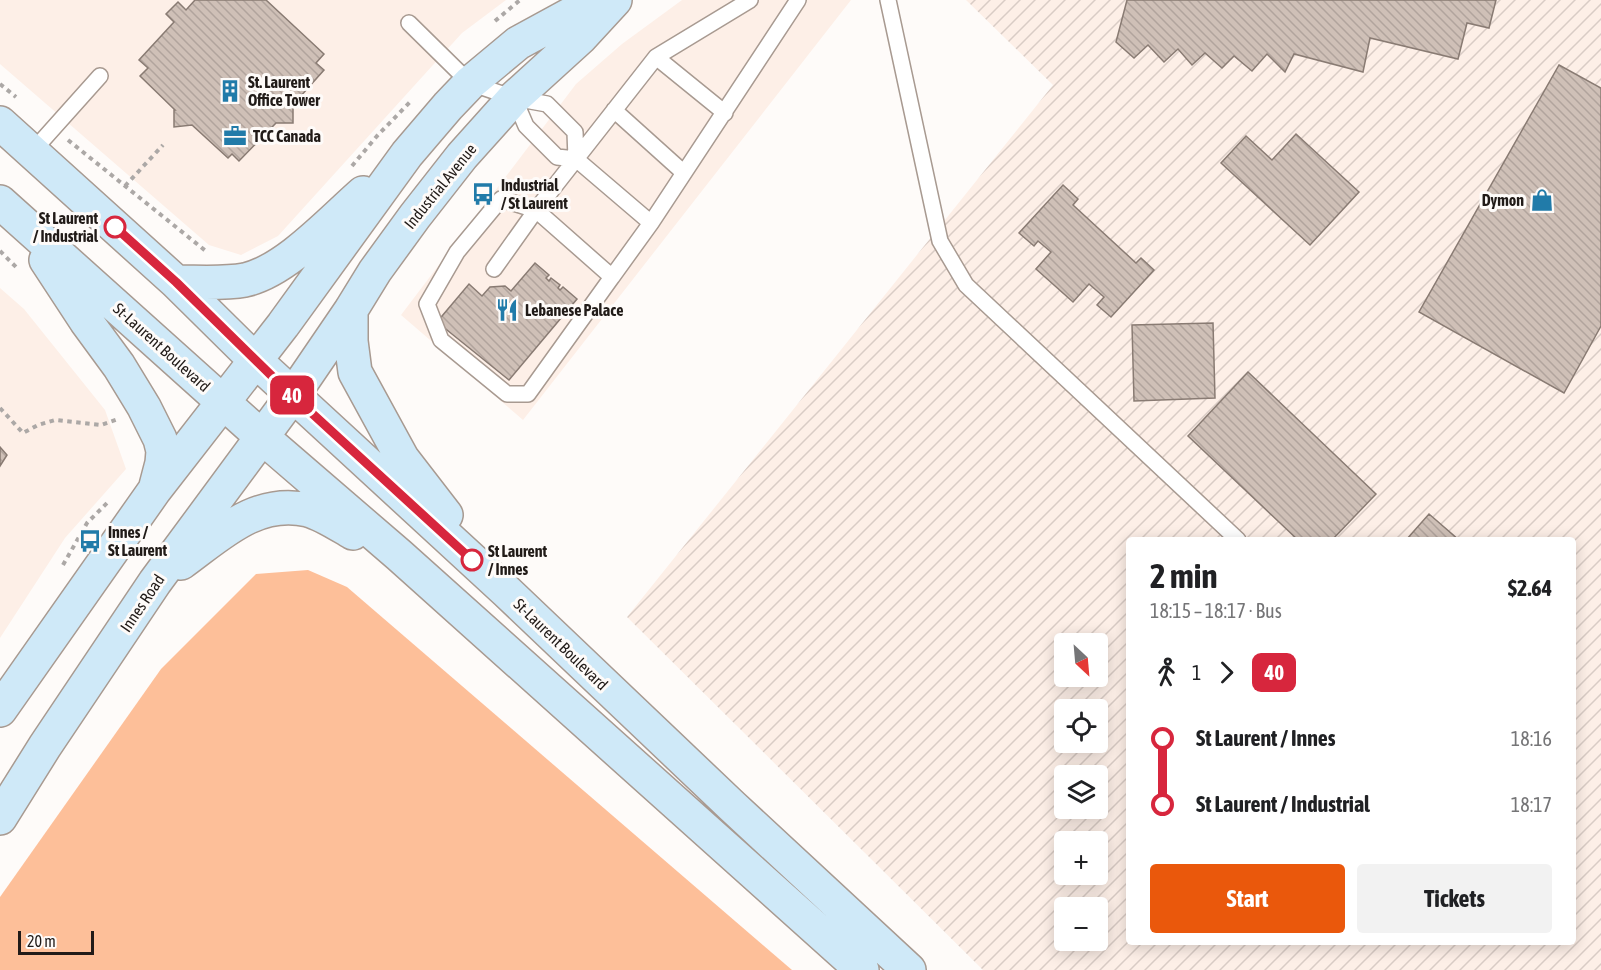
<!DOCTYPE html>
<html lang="en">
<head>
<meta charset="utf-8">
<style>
	:root { --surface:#fff; --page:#f2f2f2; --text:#202124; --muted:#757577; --accent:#ea580c }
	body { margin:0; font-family:"Asap Condensed",sans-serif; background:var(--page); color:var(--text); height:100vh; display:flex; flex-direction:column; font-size:22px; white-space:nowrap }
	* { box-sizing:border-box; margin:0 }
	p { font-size:20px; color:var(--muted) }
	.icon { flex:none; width:33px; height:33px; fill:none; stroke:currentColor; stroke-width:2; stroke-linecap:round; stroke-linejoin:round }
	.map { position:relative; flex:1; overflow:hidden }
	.details { position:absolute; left:1126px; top:537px; width:450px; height:408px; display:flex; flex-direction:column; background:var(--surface); border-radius:6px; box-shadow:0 3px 15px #0003 }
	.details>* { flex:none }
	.badge { padding:0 12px; border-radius:9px; font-size:21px; line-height:39px }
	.needle { width:39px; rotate:154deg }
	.controls { position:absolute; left:1054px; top:633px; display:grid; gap:12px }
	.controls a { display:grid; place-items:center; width:54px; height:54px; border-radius:6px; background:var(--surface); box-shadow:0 3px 15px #0003; font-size:30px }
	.scale { position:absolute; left:18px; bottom:15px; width:76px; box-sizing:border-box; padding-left:6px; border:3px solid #211b18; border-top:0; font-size:16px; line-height:21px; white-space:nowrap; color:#211b18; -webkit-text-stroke:4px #fefbf9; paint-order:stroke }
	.map>.badge { position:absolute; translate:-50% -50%; box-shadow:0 0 0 3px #fff }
	.legs { display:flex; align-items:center; gap:9px; height:66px; padding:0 24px; font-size:20px }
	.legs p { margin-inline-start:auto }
	.head { display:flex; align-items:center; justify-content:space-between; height:102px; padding:0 24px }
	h1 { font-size:33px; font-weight:700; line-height:45px }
	.action { display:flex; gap:12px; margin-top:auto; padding:12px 24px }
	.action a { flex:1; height:69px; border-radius:6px; background:var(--accent); color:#fff; font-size:24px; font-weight:700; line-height:69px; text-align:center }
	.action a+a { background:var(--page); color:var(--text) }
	ul { padding:0 24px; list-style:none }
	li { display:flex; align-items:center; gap:21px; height:66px; font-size:22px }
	li i { display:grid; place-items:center; width:9px; height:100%; margin:0 8px; background:currentColor }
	li i::after { content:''; width:15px; height:15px; margin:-8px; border:4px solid; border-radius:50%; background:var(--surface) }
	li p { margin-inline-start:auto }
	li:first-child i { background:linear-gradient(#0000 50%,currentColor 0) }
	li:last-child i { background:linear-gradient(currentColor 50%,#0000 0) }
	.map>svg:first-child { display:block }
	.built { fill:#fdefe7 }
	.industrial { fill:url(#industrial-furrows); fill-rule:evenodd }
	.grass { fill:#fdbf99 }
	.building { fill:url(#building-back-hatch); stroke:#897b73; stroke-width:1.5 }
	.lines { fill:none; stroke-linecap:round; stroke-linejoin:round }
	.service-casing { stroke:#a89a91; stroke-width:18 }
	.secondary-casing { stroke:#a89a91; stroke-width:36 }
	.path { stroke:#aca8a6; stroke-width:4; stroke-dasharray:4.5 4.5; stroke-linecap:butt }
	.service { stroke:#fff; stroke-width:15 }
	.secondary { stroke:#cfe9f8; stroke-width:33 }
	.line-1-casing { stroke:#fff; stroke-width:14 }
	.line-1 { stroke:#d7263d; stroke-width:9 }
	.stop-1-dot { fill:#fff; stroke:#d7263d; stroke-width:3 }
	.labels { text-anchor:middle; stroke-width:6; stroke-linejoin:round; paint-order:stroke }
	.poi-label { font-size:16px; font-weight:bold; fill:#211b18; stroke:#fefbf9; text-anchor:start }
	.street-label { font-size:16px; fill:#211b18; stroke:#fefbf9 }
	.stop-label { font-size:16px; font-weight:bold; fill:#211b18; stroke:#fefbf9; text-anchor:end }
</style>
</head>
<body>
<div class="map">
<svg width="1601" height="970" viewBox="0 0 1601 970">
	<defs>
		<pattern id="industrial-furrows" width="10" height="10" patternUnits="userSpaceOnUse" patternTransform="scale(1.5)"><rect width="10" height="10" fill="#fdefe7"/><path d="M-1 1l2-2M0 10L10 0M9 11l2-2" fill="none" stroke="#d9ccc5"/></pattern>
		<pattern id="building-back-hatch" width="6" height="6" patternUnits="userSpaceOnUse" patternTransform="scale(1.5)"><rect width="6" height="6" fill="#cfc0b7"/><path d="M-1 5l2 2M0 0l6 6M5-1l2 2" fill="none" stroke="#b1a49d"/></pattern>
	</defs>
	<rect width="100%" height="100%" fill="#fefbf9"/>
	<!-- built -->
	<path class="built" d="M 0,0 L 506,0 L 462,33 L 278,236 L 241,255 L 209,245 L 0,64 Z
		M 682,0 L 851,0 L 523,420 L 401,315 L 576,84 L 622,44 Z
		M 0,288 L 24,309 L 105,410 L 126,469 L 65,538 L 0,638 Z"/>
	<!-- industrial -->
	<path class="industrial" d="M 966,0 L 1601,0 L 1601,970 L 983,970 L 627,617 L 1053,85 ZM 1130,540 L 1574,540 L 1574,942 L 1130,942 ZM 1065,644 L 1098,644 L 1098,676 L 1065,676 ZM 1065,710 L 1098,710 L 1098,742 L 1065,742 ZM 1065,776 L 1098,776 L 1098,808 L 1065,808 ZM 1065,842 L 1098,842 L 1098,874 L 1065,874 ZM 1065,908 L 1098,908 L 1098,940 L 1065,940 Z"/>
	<!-- grass -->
	<path class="grass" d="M 308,570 L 347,587 L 792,970 L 0,970 L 0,897 L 161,669 L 256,574 Z"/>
	<!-- building -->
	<path class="building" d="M 195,0 L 266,0 L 324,54 L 316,63 L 324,70 L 291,107 L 293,107 L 293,123 L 276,123 L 239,161 L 232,154 L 228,158 L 192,125 L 174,127 L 174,110 L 175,110 L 140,76 L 148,68 L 139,60 L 174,22 L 166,14 L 178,2 L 186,10 Z
		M 1127,0 L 1496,0 L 1489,28 L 1467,23 L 1458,59 L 1370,38 L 1363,72 L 1294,54 L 1285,72 L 1267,54 L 1252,71 L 1234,56 L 1222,68 L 1205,53 L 1192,65 L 1178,49 L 1164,62 L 1148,45 L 1134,58 L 1116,42 Z
		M 1559,65 L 1601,88 L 1601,326 L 1564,393 L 1419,312 Z
		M 1296,134 L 1359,192 L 1310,245 L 1221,163 L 1246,136 L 1272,160 Z
		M 1063,185 L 1078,199 L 1073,205 L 1136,263 L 1141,258 L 1154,270 L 1111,317 L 1097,305 L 1104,297 L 1089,284 L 1073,302 L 1036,269 L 1051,252 L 1038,241 L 1034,246 L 1019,233 Z
		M 535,263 L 549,275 L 546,278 L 549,281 L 551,278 L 560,285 L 558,288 L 560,290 L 563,287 L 577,299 L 509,380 L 437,322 L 469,284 L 482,296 L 490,287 L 505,286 L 511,291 Z
		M 1213,323 L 1215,398 L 1134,401 L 1132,325 Z
		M 1248,372 L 1376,494 L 1332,540 L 1298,540 L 1188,436 Z
		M 0,447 L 7,455 L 0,466 Z
		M 1429,514 L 1459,540 L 1406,540 Z"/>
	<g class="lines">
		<!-- service casing -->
		<g class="service-casing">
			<path id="service" d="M 888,0 L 940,241 L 966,285 L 1238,540
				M 409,23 L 470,83 L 514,98 L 547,104 L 575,132 L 576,159
				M 656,57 L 725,113
				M 514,98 L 526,126 L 557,157 L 576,159 L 651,223 L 612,277
				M 614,110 L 684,173
				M 32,152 L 100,76
				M 501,199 L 536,210 L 612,277 L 528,394 L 507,394 L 441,340 L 427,304 L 457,252 Z
				M 651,223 L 798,0
				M 494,269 L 536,210 L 656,57 L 750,0"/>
		</g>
		<!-- secondary casing -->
		<g class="secondary-casing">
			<path id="secondary" d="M 0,123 L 176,282 L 256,361 L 506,591 L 732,806 L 909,970
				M 0,202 L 262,437 L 399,555 L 862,970
				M 46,260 L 86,321 L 119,366 L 144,407 L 160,439 L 163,451 L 162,463 L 156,486
				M 176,282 C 199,282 223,284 245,280 C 286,271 332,220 363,193
				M 351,310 L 351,341 L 355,372 L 402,458 L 446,515
				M 181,563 C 220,535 256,498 308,510 C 323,514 339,525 353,533
				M 0,710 L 154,491 L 283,325 L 407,154 L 448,106 L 470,83 L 518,43 L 597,0
				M 0,818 L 45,746 L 155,582 L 293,395 L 351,310 L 375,271 L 415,216 L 462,156 L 514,98 L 580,38 L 615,0"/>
		</g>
		<!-- path -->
		<path class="path" d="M 495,21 L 520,0
			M 0,84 L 16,97
			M 68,140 L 207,252
			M 352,166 L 377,136 L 410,102
			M 125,186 L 163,145
			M 0,251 L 17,268
			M 0,408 L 23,433 L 38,425 L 55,420 L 101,425 L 118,419
			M 63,565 L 87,523 L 109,501"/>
		<!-- service -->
		<use href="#service" class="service"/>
		<!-- secondary -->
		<use href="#secondary" class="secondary"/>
	</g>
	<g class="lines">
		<!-- line-1 casing -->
		<g class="line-1-casing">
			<path id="line-1" d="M 115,227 L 176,282 L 280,384 L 472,560"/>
		</g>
		<!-- line-1 -->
		<use href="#line-1" class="line-1"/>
	</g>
	<!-- icons -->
	<defs>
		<g id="building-bare" transform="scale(1.8)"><path d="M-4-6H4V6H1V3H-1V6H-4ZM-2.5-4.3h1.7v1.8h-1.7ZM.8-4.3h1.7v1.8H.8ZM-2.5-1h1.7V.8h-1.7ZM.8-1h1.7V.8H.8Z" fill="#217ba9" stroke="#fefbf9" stroke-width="2.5" paint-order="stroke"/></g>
		<g id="office-bare" transform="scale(1.8)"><path d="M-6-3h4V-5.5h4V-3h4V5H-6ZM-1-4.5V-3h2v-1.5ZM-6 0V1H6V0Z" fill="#217ba9" stroke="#fefbf9" stroke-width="2.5" paint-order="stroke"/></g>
		<g id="bus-bare" transform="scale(1.8)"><path d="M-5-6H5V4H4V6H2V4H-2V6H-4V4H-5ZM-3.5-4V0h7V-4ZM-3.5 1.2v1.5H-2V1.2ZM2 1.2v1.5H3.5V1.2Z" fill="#217ba9" stroke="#fefbf9" stroke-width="2.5" paint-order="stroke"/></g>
		<g id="shop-bare" transform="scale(1.8)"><path d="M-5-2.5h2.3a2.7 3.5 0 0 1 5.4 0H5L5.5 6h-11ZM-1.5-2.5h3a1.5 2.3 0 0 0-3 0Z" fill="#217ba9" stroke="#fefbf9" stroke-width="2.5" paint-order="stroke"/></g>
		<g id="restaurant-bare" transform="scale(1.8)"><path d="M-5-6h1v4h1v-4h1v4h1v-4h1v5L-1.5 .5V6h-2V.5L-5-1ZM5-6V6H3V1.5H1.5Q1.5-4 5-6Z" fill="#217ba9" stroke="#fefbf9" stroke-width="2.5" paint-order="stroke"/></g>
	</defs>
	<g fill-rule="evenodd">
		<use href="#building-bare" x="230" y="91"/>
		<use href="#office-bare" x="235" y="136"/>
		<use href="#bus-bare" x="483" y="194"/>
		<use href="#shop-bare" x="1542" y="200"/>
		<use href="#restaurant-bare" x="507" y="310"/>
		<use href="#bus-bare" x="90" y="541"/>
	</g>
	<!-- markers -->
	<g class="stop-1-dot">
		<circle cx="115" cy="227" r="10"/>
		<circle cx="472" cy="560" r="10"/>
	</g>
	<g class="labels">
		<!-- poi labels -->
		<g class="poi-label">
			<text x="248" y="88">St. Laurent<tspan x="248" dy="18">Office Tower</tspan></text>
			<text x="253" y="142">TCC Canada</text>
			<text x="501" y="191">Industrial<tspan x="501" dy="18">/ St Laurent</tspan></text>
			<text x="1524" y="206" text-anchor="end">Dymon</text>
			<text x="525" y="316">Lebanese Palace</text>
			<text x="108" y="538">Innes /<tspan x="108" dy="18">St Laurent</tspan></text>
		</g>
		<!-- street labels -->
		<g class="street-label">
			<text transform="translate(440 186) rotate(-51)" y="6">Industrial Avenue</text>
			<text transform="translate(162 347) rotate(42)" y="6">St-Laurent Boulevard</text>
			<text transform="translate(142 603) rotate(-56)" y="6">Innes Road</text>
			<text transform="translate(561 644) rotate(44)" y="6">St-Laurent Boulevard</text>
		</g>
		<!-- stop labels -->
		<g class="stop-label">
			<text x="98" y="224">St Laurent<tspan x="98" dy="18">/ Industrial</tspan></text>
			<text x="488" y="557" text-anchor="start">St Laurent<tspan x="488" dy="18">/ Innes</tspan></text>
		</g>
	</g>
</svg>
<div class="controls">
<a><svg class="needle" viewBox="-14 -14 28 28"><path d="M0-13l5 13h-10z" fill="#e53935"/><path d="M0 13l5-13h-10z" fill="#757577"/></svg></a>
<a><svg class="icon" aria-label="locate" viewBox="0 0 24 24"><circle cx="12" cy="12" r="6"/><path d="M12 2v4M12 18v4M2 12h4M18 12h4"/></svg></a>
<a><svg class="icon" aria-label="layers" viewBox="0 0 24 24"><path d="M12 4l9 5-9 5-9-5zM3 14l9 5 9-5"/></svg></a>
<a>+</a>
<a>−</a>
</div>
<div class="scale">20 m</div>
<b class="badge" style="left:292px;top:395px;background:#d7263d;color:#fff">40</b>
<section class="details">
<div class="head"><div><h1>2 min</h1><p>18:15 – 18:17 · Bus</p></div><b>$2.64</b></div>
<div class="legs"><svg class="icon" aria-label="walk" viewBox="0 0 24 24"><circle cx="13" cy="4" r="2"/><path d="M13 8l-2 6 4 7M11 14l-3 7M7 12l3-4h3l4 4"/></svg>1<svg class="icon" aria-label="forward" viewBox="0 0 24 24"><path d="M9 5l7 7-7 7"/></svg><b class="badge" style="background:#d7263d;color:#fff">40</b></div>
<ul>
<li><i style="color:#d7263d"></i><b>St Laurent / Innes</b><p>18:16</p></li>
<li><i style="color:#d7263d"></i><b>St Laurent / Industrial</b><p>18:17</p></li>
</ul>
<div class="action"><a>Start</a><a>Tickets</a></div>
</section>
</div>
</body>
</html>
